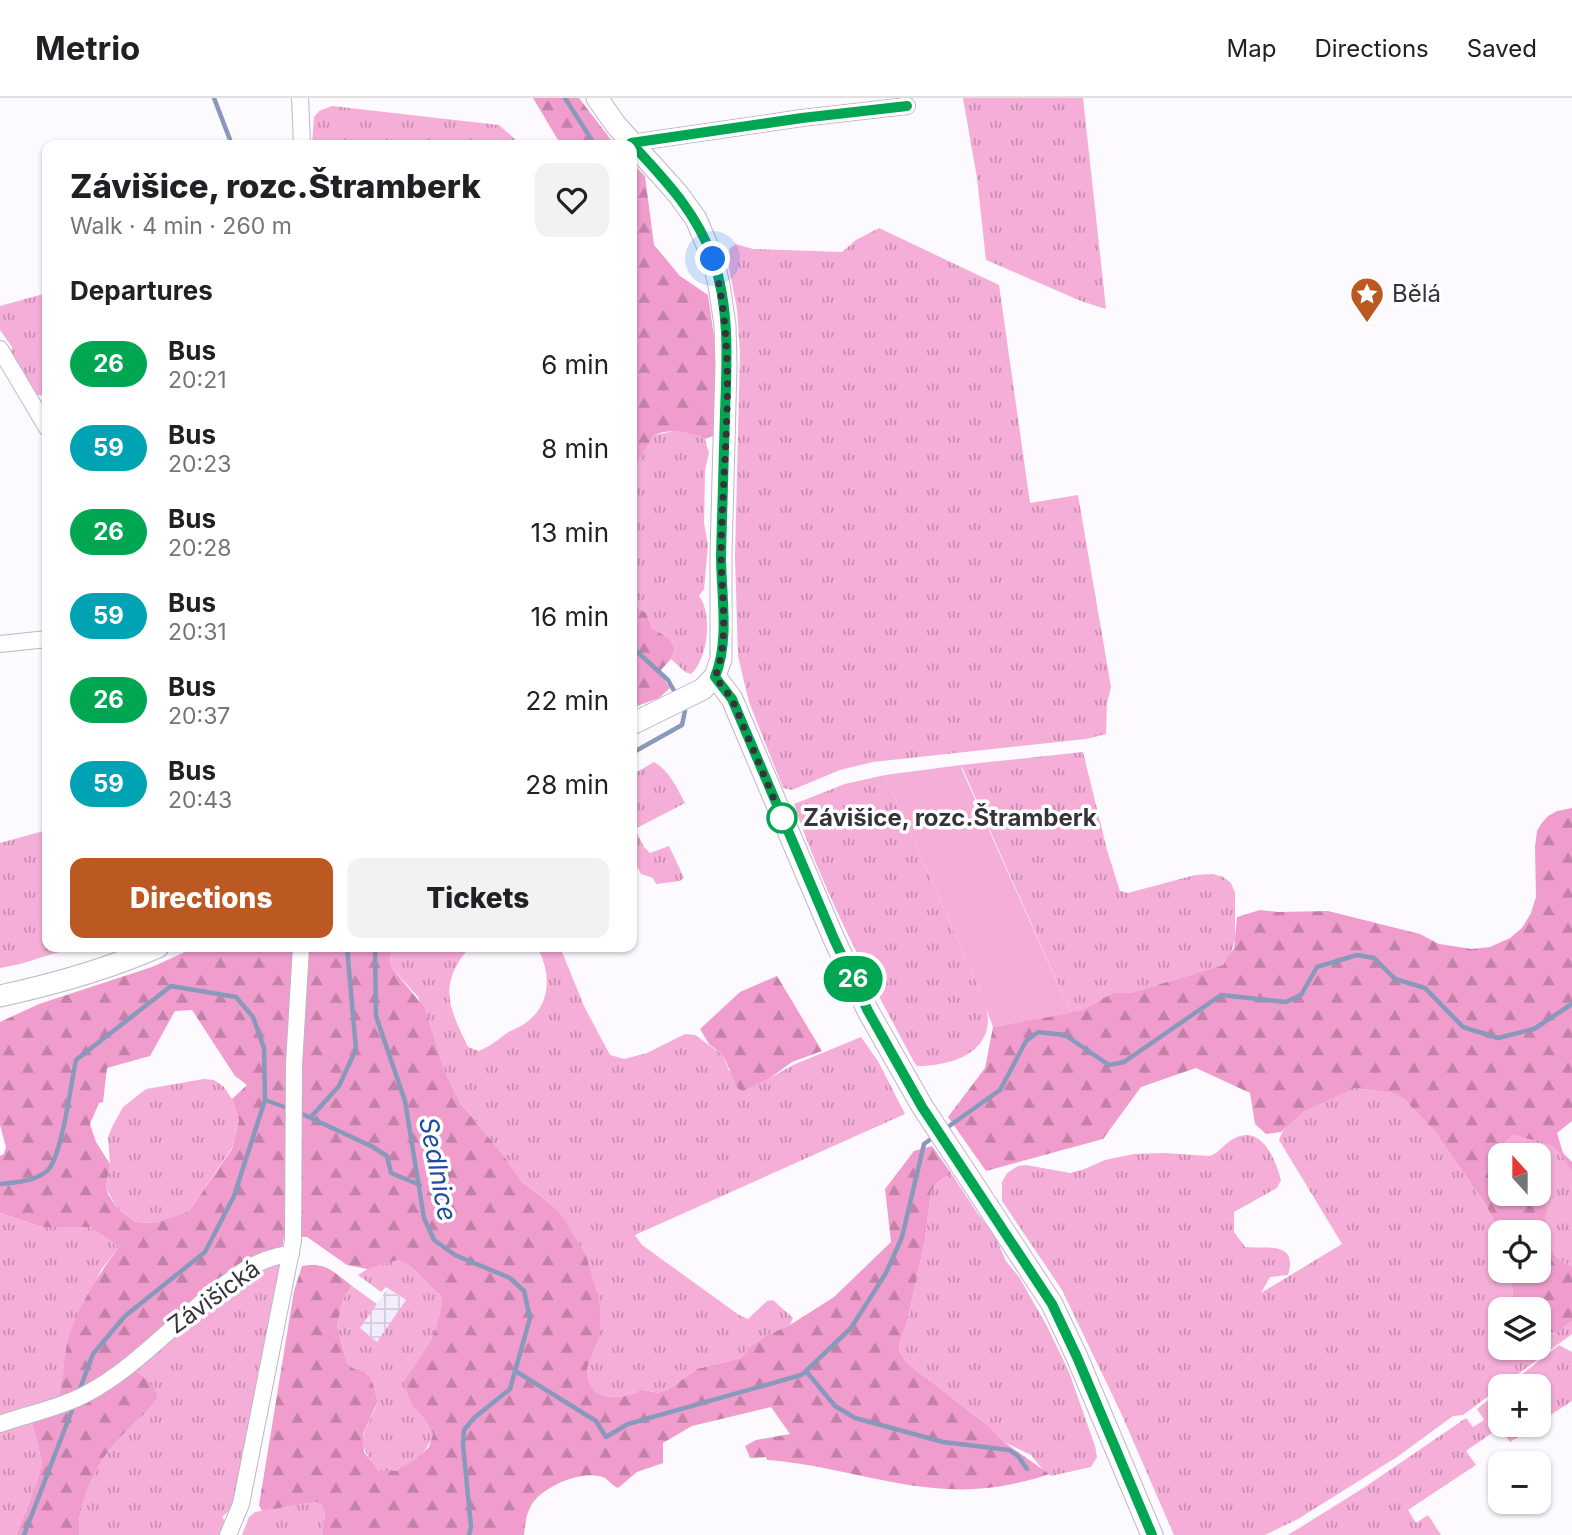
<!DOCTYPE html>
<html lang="en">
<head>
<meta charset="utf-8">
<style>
	:root { --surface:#fff; --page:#f2f2f2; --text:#202124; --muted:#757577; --line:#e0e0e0; --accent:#bc5922 }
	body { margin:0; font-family:Inter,sans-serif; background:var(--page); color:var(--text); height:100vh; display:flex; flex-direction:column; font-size:26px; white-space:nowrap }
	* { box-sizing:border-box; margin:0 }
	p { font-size:23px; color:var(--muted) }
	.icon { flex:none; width:38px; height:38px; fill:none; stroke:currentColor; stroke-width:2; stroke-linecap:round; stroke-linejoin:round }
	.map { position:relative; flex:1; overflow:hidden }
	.side { position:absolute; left:42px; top:42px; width:595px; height:812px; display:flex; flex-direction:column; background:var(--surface); border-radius:14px; box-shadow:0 2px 5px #0004 }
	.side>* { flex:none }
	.badge { padding:0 14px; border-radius:23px; font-size:24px; line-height:46px }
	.needle { width:46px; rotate:339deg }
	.controls { position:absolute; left:1488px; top:1045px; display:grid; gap:14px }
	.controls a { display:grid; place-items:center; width:63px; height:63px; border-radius:14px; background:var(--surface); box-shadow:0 2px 5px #0004; font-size:35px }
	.you { position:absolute; width:35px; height:35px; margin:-18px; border:5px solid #fff; border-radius:50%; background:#1a73e8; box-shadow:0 0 0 10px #1a73e833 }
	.map>.badge { position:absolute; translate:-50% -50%; box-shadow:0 0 0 4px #fff }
	h2 { padding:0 28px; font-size:26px; line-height:63px }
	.round { display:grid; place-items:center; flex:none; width:74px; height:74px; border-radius:14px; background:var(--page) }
	.headline { display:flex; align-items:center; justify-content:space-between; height:119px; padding:0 28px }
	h1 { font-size:33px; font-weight:800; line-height:52px }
	.button { display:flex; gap:14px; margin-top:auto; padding:14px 28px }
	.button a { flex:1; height:80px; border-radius:14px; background:var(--accent); color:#fff; font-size:28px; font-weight:800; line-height:80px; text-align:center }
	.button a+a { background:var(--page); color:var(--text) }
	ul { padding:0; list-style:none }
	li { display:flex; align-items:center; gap:21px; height:84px; padding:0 28px }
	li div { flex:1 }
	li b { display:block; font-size:26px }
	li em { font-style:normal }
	li .badge { min-width:77px; font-weight:700; text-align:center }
	header { display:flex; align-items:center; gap:42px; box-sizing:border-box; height:98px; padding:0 35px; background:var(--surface); border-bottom:2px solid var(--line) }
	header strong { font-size:33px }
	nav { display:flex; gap:38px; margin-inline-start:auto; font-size:24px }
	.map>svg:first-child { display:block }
	.industrial { fill:url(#industrial-grid) }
	.grass { fill:url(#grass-tufts) }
	.forest { fill:url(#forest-firs); fill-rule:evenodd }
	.garden { fill:#f5aed7 }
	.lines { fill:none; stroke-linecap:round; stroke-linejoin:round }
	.stream { stroke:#89b; stroke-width:4.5 }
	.street-casing { stroke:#bdb6c9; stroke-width:18 }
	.secondary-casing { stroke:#bdb6c9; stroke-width:23 }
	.street { stroke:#fff; stroke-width:16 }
	.secondary { stroke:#fff; stroke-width:21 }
	.line-casing { stroke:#fff; stroke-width:16 }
	.line { stroke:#00a651; stroke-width:10 }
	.walk { stroke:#36333b; stroke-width:7; stroke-dasharray:0 12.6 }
	.stop-dot { fill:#fff; stroke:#00a651; stroke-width:3.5 }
	.labels { text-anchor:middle; stroke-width:7; stroke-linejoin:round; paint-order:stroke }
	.poi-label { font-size:24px; fill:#36333b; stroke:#fff; text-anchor:start }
	.stop-label { font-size:24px; font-weight:bold; fill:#36333b; stroke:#fff; text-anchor:start }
	.street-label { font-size:24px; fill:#36333b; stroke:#fff }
	.water-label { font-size:26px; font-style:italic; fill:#1f4ba0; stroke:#fff }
</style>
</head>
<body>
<header>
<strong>Metrio</strong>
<nav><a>Map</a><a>Directions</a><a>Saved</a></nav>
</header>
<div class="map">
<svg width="1572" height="1437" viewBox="0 0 1572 1437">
	<defs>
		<pattern id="industrial-grid" width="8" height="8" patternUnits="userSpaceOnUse" patternTransform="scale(1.75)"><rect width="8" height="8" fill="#f3ecfd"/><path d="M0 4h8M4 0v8" fill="none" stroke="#d1cbda"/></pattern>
		<pattern id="grass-tufts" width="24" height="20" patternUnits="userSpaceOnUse" patternTransform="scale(1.75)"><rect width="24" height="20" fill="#f5aed7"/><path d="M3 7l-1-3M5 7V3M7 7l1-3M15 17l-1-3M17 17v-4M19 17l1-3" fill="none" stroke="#c78eb0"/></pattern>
		<pattern id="forest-firs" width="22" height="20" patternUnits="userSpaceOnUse" patternTransform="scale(1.75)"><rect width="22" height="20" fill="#f09dce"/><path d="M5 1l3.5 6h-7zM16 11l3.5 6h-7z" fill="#c381a8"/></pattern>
	</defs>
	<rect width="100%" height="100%" fill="#fcfafe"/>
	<!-- industrial -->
	<path class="industrial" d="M 388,1190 L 406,1203 L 377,1244 L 359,1231 Z"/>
	<!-- grass -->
	<path class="grass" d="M 963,0 L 1083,0 L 1106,211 L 1081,203 L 986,162 L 977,80 Z
		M 332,8 L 499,27 L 516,42 L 525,47 L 312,47 L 314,19 L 319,13 Z
		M 879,130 L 999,187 L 1030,405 L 1078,397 L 1111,589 L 1107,605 L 1106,636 L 1086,641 L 873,664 L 840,672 L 792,692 L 783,690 L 749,604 L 738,558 L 735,458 L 740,255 L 737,211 L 727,159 L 730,150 L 736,146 L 753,151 L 842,154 L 856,142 Z
		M 47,195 L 47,298 L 37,297 L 11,255 L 12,249 L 0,232 L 0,208 Z
		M 675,333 L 690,335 L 705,341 L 709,355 L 705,372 L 704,425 L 708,447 L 704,491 L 699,498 C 713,516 708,561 691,576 L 685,574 L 671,561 L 675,551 L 670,541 L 652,530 L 646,515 L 632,506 L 632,375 L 654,337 Z
		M 1083,654 L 1107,752 L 1120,793 L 1128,795 L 1195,777 L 1213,776 L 1223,779 L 1231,785 L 1235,795 L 1235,841 L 1230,859 L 1223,867 L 1147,890 L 1130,895 L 1113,895 L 1082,912 L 1071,915 L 961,667 Z
		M 654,664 C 669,672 677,690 685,705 L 635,731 L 644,749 L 650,755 L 669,748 L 684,780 L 680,783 L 656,786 L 653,780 L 641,776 L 632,759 L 632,677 Z
		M 885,677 L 978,888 C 981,898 988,910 988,921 C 988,958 947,968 917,968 L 914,964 C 870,882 823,794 794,706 L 845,686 Z
		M 47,732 L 47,849 L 75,849 L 20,866 L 0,870 L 0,745 Z
		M 392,849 L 470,849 C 437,887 449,909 468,949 L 479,953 C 490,948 498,942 507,935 C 513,931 521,929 527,924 C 552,905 551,874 537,849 L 560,849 L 584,908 L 610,957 L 624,961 L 647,955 L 685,936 L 695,937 L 723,957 L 729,973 L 770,980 L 793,967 L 861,939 L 878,963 L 905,1016 L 635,1137 L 642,1147 L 739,1217 L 748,1221 L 767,1203 L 773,1202 L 793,1220 L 790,1227 L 767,1237 L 751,1248 L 741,1260 L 697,1271 L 669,1291 L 658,1295 L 641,1291 L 637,1295 L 619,1299 L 603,1298 L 595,1293 L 589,1284 L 587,1270 L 592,1254 L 591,1182 L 586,1157 L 552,1107 L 522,1084 L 501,1054 L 460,1005 L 443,969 L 418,899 L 392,870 L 390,864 Z
		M 204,981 L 214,982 L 224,989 L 232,1001 L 239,1022 L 232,1050 L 189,1113 L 155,1125 L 136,1124 L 117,1110 L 106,1090 L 110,1066 L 108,1039 L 113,1027 L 123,1009 L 146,991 Z
		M 1355,990 L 1393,995 L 1404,1001 L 1436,1035 L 1487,1109 L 1500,1134 L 1500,1172 L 1510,1173 L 1514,1202 L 1521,1211 L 1500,1211 L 1500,1250 L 1538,1250 L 1538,1229 L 1542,1233 L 1556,1235 L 1572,1223 L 1572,1236 L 1463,1317 L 1453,1318 L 1397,1359 L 1298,1421 L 1265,1437 L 1174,1437 L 1121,1315 L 1062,1192 L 1002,1103 L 1002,1084 L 1007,1075 L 1018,1068 L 1026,1067 L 1070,1075 L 1082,1072 L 1105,1062 L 1134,1056 L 1164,1055 L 1210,1058 C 1219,1055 1224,1046 1233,1041 C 1261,1025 1275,1060 1281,1082 L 1277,1090 L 1234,1114 L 1234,1134 L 1245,1149 C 1263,1152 1299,1141 1288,1177 L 1270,1179 L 1261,1195 L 1342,1146 L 1279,1042 C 1289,1012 1329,1000 1355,990 Z
		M 1514,1037 L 1549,1044 L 1559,1051 L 1572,1074 L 1572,1169 C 1566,1165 1557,1161 1553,1155 C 1547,1148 1544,1117 1547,1109 L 1538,1096 L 1538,1057 L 1504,1057 L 1505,1044 Z
		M 951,1075 L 978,1116 L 994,1136 L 1006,1163 L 1019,1179 L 1047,1228 L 1069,1274 L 1095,1348 L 1097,1359 L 1091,1369 L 1051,1378 L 1043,1372 L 1031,1357 L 1004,1344 L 990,1329 L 907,1265 L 900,1255 L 899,1246 L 907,1224 L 925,1142 L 931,1093 L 936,1086 Z
		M 0,1115 L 42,1129 L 90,1129 L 119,1149 L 101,1172 L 68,1245 L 61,1298 L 0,1321 Z
		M 281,1159 L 237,1392 L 231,1411 L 222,1419 L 226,1424 L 220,1437 L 80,1437 C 74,1415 96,1367 111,1350 C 125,1332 144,1319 157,1301 L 152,1288 L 133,1270 L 211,1196 Z
		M 398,1162 L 410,1168 L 442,1199 L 441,1220 L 426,1251 L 414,1310 L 425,1322 L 433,1336 C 429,1352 413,1367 397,1373 C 392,1374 384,1373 379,1373 C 351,1339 365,1339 378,1303 L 371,1280 L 364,1273 L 354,1271 L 347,1265 L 337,1228 L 343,1201 L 352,1188 L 377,1206 L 360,1230 L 377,1244 L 406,1202 L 386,1189 L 381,1194 L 358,1177 L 369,1170 Z
		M 1559,1247 L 1572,1254 L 1572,1303 L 1538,1325 L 1538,1288 L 1520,1288 L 1532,1280 L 1528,1276 L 1519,1288 L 1507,1288 Z
		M 1500,1293 L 1500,1326 L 1537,1327 L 1510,1344 L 1502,1334 L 1492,1335 L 1466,1353 L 1476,1367 L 1408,1412 L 1416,1425 L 1428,1417 L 1441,1437 L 1288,1437 L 1365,1389 L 1466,1320 L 1473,1329 L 1484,1322 L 1477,1311 Z
		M 31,1320 L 42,1364 L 36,1387 L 16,1437 L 0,1437 L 0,1330 Z
		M 316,1404 L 323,1406 L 325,1415 L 322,1437 L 242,1437 L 249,1419 L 255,1414 Z"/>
	<!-- forest -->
	<path class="forest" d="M 533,0 L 579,0 L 615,47 L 561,47 Z
		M 632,65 L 645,78 L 654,147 L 680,178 L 708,197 L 715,245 L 716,337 L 705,341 C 688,334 672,330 654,337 L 632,375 Z
		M 632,506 L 646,515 L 652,530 L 670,541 L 675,551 L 671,561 L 659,574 L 670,590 L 659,600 L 632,610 Z
		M 1572,710 L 1572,1023 L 1557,1035 L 1563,1055 L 1572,1064 L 1572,1074 C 1552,1038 1551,1048 1514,1037 L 1505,1044 L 1504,1057 L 1500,1057 L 1500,1096 L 1538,1096 L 1547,1109 C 1544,1117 1547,1147 1553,1155 C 1557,1161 1566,1165 1572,1169 L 1572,1223 L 1556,1235 L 1542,1233 L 1538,1229 L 1538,1211 L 1521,1211 L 1514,1202 L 1510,1173 L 1538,1172 L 1538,1134 L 1500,1134 L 1487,1109 L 1436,1035 L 1404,1001 L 1393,995 L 1355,990 L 1304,1013 L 1281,1034 L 1266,1036 L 1255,1026 L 1250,995 L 1196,970 L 1141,989 L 1103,1041 L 986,1073 L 948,1019 L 985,970 L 993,929 L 1082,912 L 1113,895 L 1130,895 L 1147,890 L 1223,867 L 1234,850 L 1237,819 L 1260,812 L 1278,814 L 1328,813 L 1420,836 L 1439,846 L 1472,851 L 1490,849 L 1510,840 L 1522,830 L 1531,815 L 1536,799 L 1535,749 L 1537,733 L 1541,726 L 1548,718 L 1557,713 Z
		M 196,849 L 392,849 L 390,864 L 392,870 L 424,909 L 443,969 L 460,1005 L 501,1054 L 522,1084 L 552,1107 L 564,1121 L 586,1157 L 600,1208 L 600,1236 L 587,1270 L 589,1284 L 595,1293 L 603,1298 L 619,1299 L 637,1295 L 640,1291 L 658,1295 L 669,1291 L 697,1271 L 741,1260 L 751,1248 L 767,1237 L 790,1227 L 834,1199 L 891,1144 L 885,1091 L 914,1053 L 932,1048 L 951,1075 L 936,1086 L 931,1093 L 925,1142 L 907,1224 L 899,1246 L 900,1255 L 907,1265 L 990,1329 L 1004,1344 L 1049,1376 C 1037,1381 1025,1383 1013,1386 C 924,1405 852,1368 767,1362 L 766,1359 L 750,1360 L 745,1348 L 756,1342 L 790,1336 L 771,1309 L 692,1328 L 663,1345 L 663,1365 L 637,1374 L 618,1390 C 613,1388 609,1383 605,1380 C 585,1370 543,1388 532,1406 C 526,1416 525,1426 524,1437 L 322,1437 L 325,1415 L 322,1406 L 316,1404 L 262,1413 L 259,1407 L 294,1193 L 302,1168 C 326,1164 334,1174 352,1188 L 343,1201 L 337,1228 L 347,1265 L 354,1271 L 364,1273 L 371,1280 L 378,1303 L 363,1336 L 364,1354 L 379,1373 L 396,1373 L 416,1361 L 429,1349 L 433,1336 L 425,1322 L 414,1310 L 403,1285 C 422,1257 441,1234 442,1199 L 410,1168 L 398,1162 L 367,1171 L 347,1167 L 307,1139 L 284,1138 L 281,1159 L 211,1196 C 208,1216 205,1221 184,1221 L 133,1270 C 142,1279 158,1288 157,1301 C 144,1319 125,1332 111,1350 C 96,1367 74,1415 80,1437 L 16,1437 L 36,1387 L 42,1364 L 31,1320 L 55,1311 C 64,1290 63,1268 67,1246 C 75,1214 99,1175 119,1149 L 90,1129 L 42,1129 L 0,1115 L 0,1058 L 4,1056 L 6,1049 L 0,1027 L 0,924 L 39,906 L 152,869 ZM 192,912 L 235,978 L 247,987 L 232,1001 L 239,1022 L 232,1051 L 189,1113 L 155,1125 L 136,1124 L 117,1110 L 108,1096 L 106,1089 L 110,1066 L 96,1044 L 90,1026 L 99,1005 L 103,1004 L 107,970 L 150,958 L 175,913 Z
		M 777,878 L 822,953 L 792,964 L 770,980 L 743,993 L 738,991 L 723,957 L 709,946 L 700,931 L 740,894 Z"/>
	<!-- garden -->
	<path class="garden" d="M 961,667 L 962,672 L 1071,915 L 993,929 L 978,888 L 885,677 Z"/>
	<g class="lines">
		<!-- stream -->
		<path class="stream" d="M 214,0 L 232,47
			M 565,0 L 595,47
			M 632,232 L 634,249 L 632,313
			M 632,549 L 668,582 L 677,598
			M 632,655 L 682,627 L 685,613 L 683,609
			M 375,849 L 376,918 L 405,1003 L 424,1120 L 434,1142 L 455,1157 L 510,1180 L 524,1193 L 530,1220 L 510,1291 L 474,1320 L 464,1332 L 463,1346 L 471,1429 L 469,1437
			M 298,1014 L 373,1049 L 387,1058 L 391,1075 L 420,1087
			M 311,1019 L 339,988 L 356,951 L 347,849
			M 945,1031 L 1000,992 L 1026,943 L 1038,934 L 1065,937 L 1109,967 L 1124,964 L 1221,897 L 1286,904 L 1301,897 L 1317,869 L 1357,857 L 1374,860 L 1395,881 L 1425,890 L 1463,929 L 1498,940 L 1534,931 L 1572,906
			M 0,1086 C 17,1084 33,1084 47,1073 C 62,1060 71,984 76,962 L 171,888 L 236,899 L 253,919 L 264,950 L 265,1002 L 290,1011
			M 806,1273 L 835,1308 L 855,1320 L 943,1344 L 1009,1352 L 1018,1358 L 1027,1371
			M 517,1274 L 596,1323 L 606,1339 L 628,1326 L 801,1277 L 806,1273 L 851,1230 L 886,1175 L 902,1139 L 924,1046 L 935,1038
			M 78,1296 L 93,1256 L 125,1218 L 205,1154 L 234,1098 L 265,1002
			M 24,1437 L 74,1307"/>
		<!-- street casing -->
		<g class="street-casing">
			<path id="street" d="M 300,0 L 302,47
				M 631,45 L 802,20 L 907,8
				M 0,251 L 47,330
				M 0,546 L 47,541
				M 0,1326 C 28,1316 60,1310 86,1296 C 134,1271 173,1226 216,1193 C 239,1175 260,1159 291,1156
				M 228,1437 L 241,1406 L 293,1143 L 294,967 L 301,849"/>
		</g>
		<!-- secondary casing -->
		<g class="secondary-casing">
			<path id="secondary" d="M 597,0 L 616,27 L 678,96 L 696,121 L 713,161 L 719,187 L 725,227 L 726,268 L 721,457 L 721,561 L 715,578 L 703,591 L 632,626
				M 715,578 L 732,601 L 834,841 L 868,913 L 922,1008 L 1052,1206 L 1077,1259 L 1152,1437
				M 0,898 C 55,886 106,872 158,849"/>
		</g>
		<!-- street -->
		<use href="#street" class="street"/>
		<!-- secondary -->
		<use href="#secondary" class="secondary"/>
	</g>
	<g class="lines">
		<!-- line casing -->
		<g class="line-casing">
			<path id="line" d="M 907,8 L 802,20 L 631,45 C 664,81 696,113 713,161 C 730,209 727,264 725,314 C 724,362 722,410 721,457 C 721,496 730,542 715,579 L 732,601 L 834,841 L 868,913 L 922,1009 L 1052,1206 L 1077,1259 L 1152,1437"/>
		</g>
		<!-- line -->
		<use href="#line" class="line"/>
		<!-- walk -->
		<path class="walk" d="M 713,161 C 739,257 722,359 721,457 C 721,496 730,542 715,579 L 732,601 L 784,725 L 782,720"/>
	</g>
	<!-- icons -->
	<defs>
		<g id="sight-pin" transform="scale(1.75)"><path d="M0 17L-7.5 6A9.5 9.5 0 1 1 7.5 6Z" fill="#bc5922" stroke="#fff"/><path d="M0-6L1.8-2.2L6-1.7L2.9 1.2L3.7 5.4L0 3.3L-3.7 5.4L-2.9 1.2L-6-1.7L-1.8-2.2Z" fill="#fff"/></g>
	</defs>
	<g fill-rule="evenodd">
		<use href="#sight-pin" x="1367" y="196"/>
	</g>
	<!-- markers -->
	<circle class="stop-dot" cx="782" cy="720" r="14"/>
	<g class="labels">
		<!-- poi labels -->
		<g class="poi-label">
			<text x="1392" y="204">Bělá</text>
		</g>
		<!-- stop labels -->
		<g class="stop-label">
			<text x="803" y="728">Závišice, rozc.Štramberk</text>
		</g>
		<!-- street labels -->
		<g class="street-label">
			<text transform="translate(214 1199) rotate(-36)" y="8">Závišická</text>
		</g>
		<!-- water labels -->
		<g class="water-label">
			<text transform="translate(438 1071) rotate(79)" y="9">Sedlnice</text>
		</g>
	</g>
</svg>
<div class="controls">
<a><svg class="needle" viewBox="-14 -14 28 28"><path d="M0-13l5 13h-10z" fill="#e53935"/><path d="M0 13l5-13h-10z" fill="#757577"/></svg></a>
<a><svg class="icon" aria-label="locate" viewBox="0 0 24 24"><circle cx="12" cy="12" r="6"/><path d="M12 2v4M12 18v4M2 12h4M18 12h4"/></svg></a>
<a><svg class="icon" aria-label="layers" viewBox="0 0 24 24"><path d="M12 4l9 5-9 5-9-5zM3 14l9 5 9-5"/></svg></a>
<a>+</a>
<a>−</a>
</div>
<div class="you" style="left:713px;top:161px"></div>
<b class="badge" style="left:853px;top:881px;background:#00a651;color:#fff">26</b>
<section class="side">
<div class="headline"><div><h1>Závišice, rozc.Štramberk</h1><p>Walk · 4 min · 260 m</p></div><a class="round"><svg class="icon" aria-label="heart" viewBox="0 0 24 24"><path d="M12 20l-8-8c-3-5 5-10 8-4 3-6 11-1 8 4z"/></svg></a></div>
<h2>Departures</h2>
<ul>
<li><span class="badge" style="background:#00a651;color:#fff">26</span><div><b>Bus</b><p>20:21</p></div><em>6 min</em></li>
<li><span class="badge" style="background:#00a3b4;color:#fff">59</span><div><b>Bus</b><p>20:23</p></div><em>8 min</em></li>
<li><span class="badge" style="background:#00a651;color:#fff">26</span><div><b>Bus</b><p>20:28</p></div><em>13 min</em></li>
<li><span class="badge" style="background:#00a3b4;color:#fff">59</span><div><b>Bus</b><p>20:31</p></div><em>16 min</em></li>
<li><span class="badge" style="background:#00a651;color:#fff">26</span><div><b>Bus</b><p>20:37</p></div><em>22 min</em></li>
<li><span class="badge" style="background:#00a3b4;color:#fff">59</span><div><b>Bus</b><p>20:43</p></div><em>28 min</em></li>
</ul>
<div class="button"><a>Directions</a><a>Tickets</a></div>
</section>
</div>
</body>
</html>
